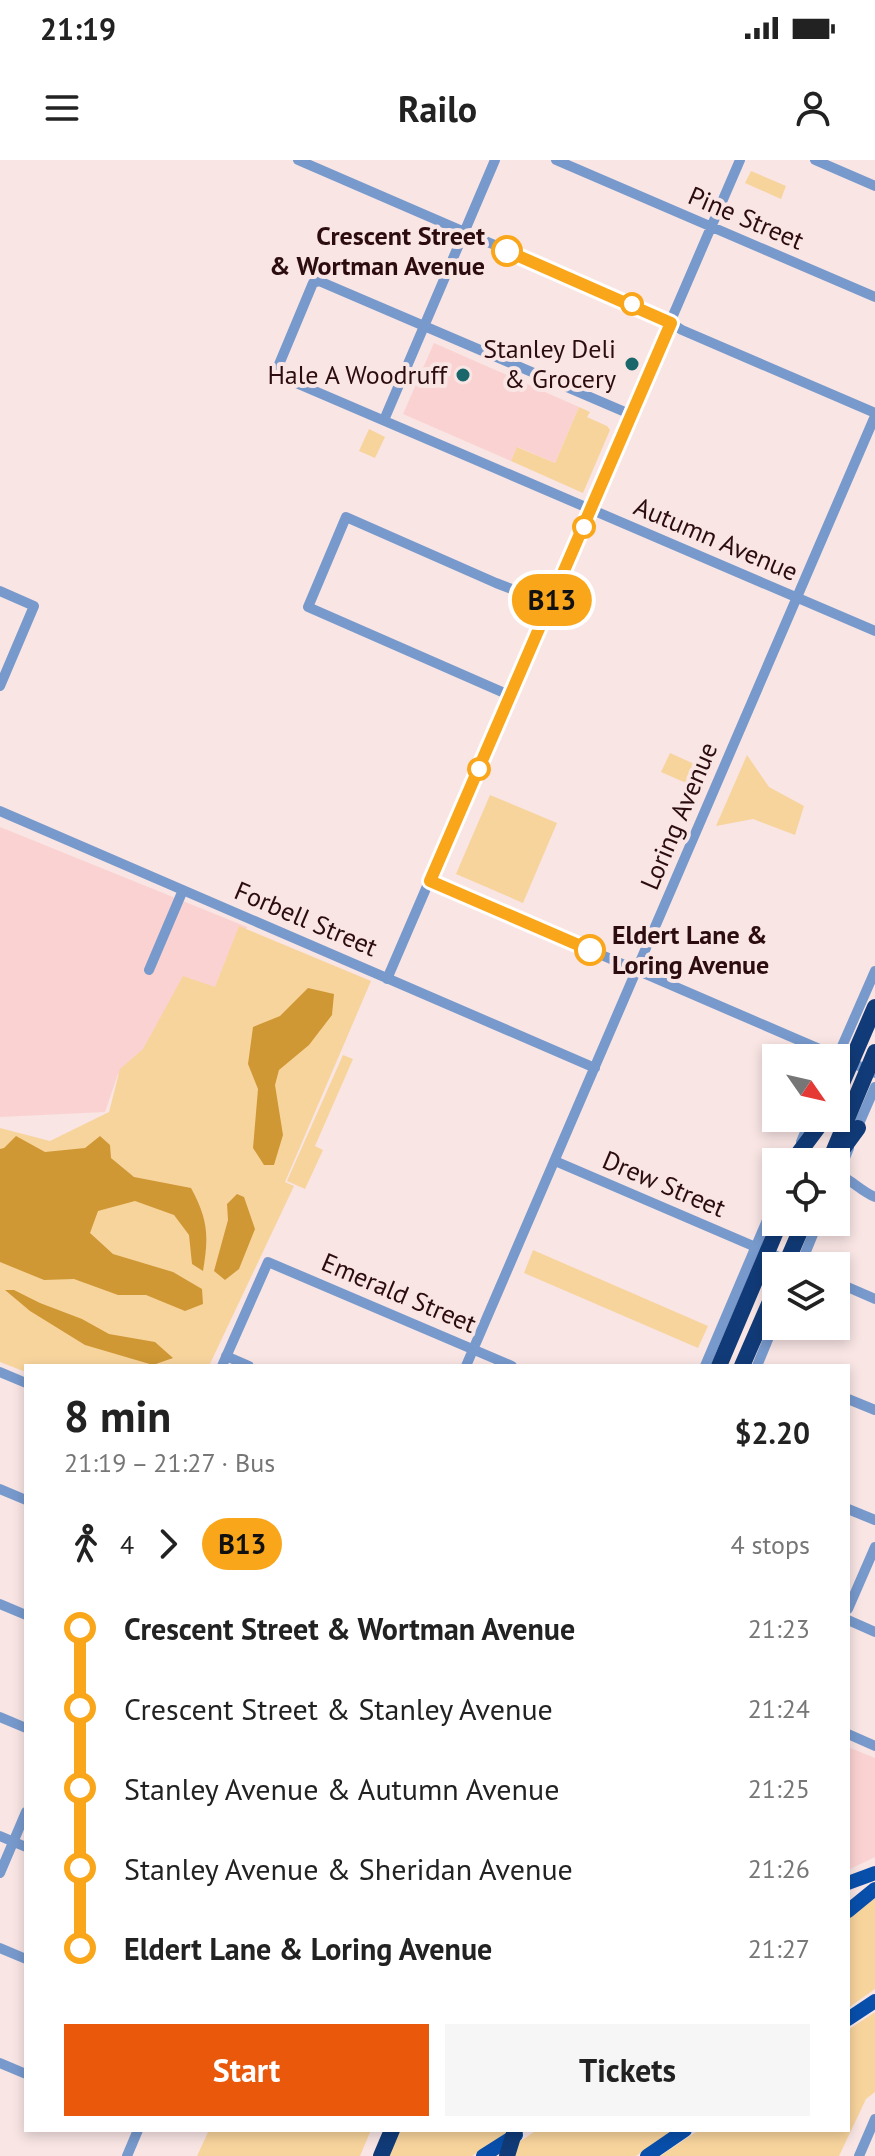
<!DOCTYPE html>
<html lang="en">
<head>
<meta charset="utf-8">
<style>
	:root { --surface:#fff; --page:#f6f6f6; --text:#222; --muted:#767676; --accent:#ea580c }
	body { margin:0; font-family:"PT Sans",sans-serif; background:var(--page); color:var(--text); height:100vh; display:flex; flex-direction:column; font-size:30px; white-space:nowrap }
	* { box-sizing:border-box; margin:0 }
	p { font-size:26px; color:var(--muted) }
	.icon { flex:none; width:44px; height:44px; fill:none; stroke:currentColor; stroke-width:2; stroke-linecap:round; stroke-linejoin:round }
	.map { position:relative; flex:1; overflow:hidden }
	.sheet { position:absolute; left:24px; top:1204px; width:826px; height:768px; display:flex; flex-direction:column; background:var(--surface); border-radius:0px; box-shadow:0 4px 12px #0003 }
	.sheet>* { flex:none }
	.badge { padding:0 16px; border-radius:26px; font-size:28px; line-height:52px }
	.needle { width:52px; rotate:124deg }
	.tools { position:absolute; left:762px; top:884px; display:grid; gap:16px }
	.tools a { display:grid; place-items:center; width:88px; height:88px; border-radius:0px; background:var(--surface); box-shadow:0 4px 12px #0003; font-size:40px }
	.map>.badge { position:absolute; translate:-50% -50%; box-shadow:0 0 0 4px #fff }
	.legs { display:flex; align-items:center; gap:12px; height:88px; padding:0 40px; font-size:26px }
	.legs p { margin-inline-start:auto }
	.headline { display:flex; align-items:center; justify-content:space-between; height:136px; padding:0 40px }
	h1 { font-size:44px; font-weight:700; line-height:60px }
	.cta { display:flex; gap:16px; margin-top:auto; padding:16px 40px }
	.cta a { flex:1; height:92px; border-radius:0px; background:var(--accent); color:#fff; font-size:32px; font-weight:700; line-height:92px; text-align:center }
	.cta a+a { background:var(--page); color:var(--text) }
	ul { padding:0 40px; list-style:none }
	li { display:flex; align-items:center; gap:28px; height:80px; font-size:30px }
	li i { display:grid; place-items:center; width:12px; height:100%; margin:0 10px; background:currentColor }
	li i::after { content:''; width:20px; height:20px; margin:-10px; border:6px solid; border-radius:50%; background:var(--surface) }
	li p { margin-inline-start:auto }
	li:first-child i { background:linear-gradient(#0000 50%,currentColor 0) }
	li:last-child i { background:linear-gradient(currentColor 50%,#0000 0) }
	.status { display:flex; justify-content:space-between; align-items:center; height:56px; padding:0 40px; background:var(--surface); direction:ltr }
	.status svg { height:22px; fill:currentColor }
	header { display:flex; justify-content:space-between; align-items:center; height:104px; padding:0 40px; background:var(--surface); font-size:36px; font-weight:700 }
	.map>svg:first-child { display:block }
	.built { fill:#fbd2d2 }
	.green { fill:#f8d49d }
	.forest { fill:#cf9835 }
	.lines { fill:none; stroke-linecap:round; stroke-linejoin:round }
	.minor { stroke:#79c; stroke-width:10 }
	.major { stroke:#084fab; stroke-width:14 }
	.highway { stroke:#113b78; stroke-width:16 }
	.line-1-casing { stroke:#fff; stroke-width:18 }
	.line-1 { stroke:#faa61a; stroke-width:12 }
	.stop-1-dot { fill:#fff; stroke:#faa61a; stroke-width:4 }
	.poi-dot { fill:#19676a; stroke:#f8e5e4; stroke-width:3 }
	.labels { text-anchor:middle; stroke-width:8; stroke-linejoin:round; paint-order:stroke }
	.street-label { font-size:26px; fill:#2c0c0f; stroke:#f8e5e4 }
	.stop-label { font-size:26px; font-weight:bold; fill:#2c0c0f; stroke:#f8e5e4; text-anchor:end }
	.poi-label { font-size:26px; fill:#2c0c0f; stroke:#f8e5e4; text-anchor:end }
</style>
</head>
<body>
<div class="status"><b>21:19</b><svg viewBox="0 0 49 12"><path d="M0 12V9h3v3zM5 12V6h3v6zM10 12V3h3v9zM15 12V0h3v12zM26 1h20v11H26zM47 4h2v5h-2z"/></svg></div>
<header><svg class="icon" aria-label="menu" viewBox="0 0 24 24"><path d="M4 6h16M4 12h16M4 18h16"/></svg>Railo<svg class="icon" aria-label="person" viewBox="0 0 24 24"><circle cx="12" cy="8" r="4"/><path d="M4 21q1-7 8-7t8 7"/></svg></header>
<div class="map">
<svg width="875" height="1996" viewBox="0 0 875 1996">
	<rect width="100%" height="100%" fill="#f8e5e4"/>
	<!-- built -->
	<path class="built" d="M 434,183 L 579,247 L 555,303 L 518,287 L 511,301 L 403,254 Z
		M 0,667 L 247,767 L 173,937 L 118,914 L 105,952 L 0,957 Z
		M 848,1587 L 875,1598 L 875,1697 L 848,1710 Z"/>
	<!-- green -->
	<path class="green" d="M 751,11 L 786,26 L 781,39 L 745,23 Z
		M 579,247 L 590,252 L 587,257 L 607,266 L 610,270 L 583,333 L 511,301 L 517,287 L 555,303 Z
		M 369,269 L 385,277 L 375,298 L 359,291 Z
		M 670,593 L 701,607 L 693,626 L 661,612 Z
		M 747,595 L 769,627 L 804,646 L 795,675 L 753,659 L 716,666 Z
		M 490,635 L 557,663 L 523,743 L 456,714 Z
		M 239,766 L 371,821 L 285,1022 L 294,1026 L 209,1206 L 26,1206 L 26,1212 L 0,1202 L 0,968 L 50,981 L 109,952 L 120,909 L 143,889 L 183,816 L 215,827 Z
		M 343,895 L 353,899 L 315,986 L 323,990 L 305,1029 L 287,1021 Z
		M 533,1090 L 708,1166 L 698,1188 L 524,1113 Z
		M 875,1738 L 875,1829 L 848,1848 L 848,1759 Z
		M 875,1852 L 875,1932 L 866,1939 L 839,1996 L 660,1996 L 699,1970 L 848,1970 L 848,1870 Z
		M 209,1970 L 371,1970 L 360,1996 L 197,1996 Z
		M 400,1970 L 506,1970 L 505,1974 L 472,1996 L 389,1996 Z
		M 537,1970 L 673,1970 L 636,1996 L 514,1996 L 519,1982 Z"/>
	<!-- forest -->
	<path class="forest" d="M 308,828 L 334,834 L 332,855 L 309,885 L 279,910 L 275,925 L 283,975 L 274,1005 L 264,1005 L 253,988 L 258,929 L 248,904 L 253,867 L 280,856 Z
		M 16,976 L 45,992 L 85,988 L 100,976 L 110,985 L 111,998 L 134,1017 L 191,1028 C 208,1059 209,1076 203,1111 L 192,1104 L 189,1075 L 174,1055 L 135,1041 L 98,1051 L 90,1073 L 113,1094 L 173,1112 L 202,1129 L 203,1144 L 185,1151 L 146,1135 L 118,1135 L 74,1119 L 44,1120 L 0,1102 L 0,989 L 4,988 Z
		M 237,1034 L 244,1037 L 255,1069 L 239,1109 L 225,1120 L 214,1111 L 228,1060 L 227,1044 Z
		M 5,1130 L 14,1130 L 40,1143 L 82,1159 L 109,1174 L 155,1182 L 173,1198 L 153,1205 L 85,1185 L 30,1151 Z"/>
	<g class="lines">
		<!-- minor -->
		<path class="minor" d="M 298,0 L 659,156 L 682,170 L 875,253
			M 556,0 L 875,137
			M 815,0 L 875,26
			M 632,255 L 319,121 L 313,123 L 275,214 L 875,471
			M 384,260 L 495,0
			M 0,431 L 34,446 L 0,526
			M 511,536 L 308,447 L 346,357 L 496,423 L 551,444
			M 0,651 L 595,908
			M 430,721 L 875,913
			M 149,810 L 183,730
			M 387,819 L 740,0
			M 836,900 L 875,811
			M 855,973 L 875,927
			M 801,982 L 811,958
			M 555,1001 L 800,1106
			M 838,1014 C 853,1021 861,1031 875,1037
			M 836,1020 L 849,988
			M 800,1106 L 818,1062
			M 836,1122 L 875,1139
			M 226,1196 L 249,1206
			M 222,1206 L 268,1102 L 512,1206
			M 466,1206 L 875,256
			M 705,1206 L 776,1039
			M 757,1206 L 776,1160
			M 0,1212 L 26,1223
			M 848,1239 L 875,1250
			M 0,1329 L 26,1340
			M 848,1349 L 875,1360
			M 0,1444 L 26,1455
			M 848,1449 L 875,1387
			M 848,1460 L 875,1472
			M 0,1557 L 26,1568
			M 848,1574 L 875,1586
			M 0,1676 L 26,1687
			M 0,1713 L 26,1652
			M 0,1788 L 26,1799
			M 0,1903 L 26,1914
			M 127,1996 L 138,1970
			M 859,1996 L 875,1959"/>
		<!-- major -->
		<path class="major" d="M 848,1723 L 875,1713
			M 848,1751 L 875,1729
			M 848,1859 L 875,1841
			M 483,1996 L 516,1975
			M 647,1996 L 685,1970"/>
		<!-- highway -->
		<path class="highway" d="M 836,937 L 875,847
			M 839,994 L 858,968
			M 792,1002 L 825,958
			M 829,1002 L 875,892
			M 785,1106 L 804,1062
			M 719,1206 L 780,1062
			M 742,1206 L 776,1128
			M 381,1996 L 392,1970
			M 507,1996 L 515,1970"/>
	</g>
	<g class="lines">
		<!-- line-1 casing -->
		<g class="line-1-casing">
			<path id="line-1" d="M 507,91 L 671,163 L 430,721 L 590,790"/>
		</g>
		<!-- line-1 -->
		<use href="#line-1" class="line-1"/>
	</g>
	<!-- markers -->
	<g class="stop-1-dot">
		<circle cx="507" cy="91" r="14"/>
		<circle cx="632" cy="144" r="10"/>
		<circle cx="584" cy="367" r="10"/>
		<circle cx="479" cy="609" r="10"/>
		<circle cx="590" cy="790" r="14"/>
	</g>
	<g class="poi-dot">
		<circle cx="632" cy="204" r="8"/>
		<circle cx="463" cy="215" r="8"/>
	</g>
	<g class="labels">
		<!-- street labels -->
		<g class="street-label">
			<text transform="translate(746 58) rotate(23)" y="9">Pine Street</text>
			<text transform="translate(716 379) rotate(23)" y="9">Autumn Avenue</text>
			<text transform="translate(679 656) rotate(-67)" y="9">Loring Avenue</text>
			<text transform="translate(306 759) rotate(23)" y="9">Forbell Street</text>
			<text transform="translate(664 1024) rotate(23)" y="9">Drew Street</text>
			<text transform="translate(399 1133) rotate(23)" y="9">Emerald Street</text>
		</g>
		<!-- stop labels -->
		<g class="stop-label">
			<text x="485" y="85">Crescent Street<tspan x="485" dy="30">&amp; Wortman Avenue</tspan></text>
			<text x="612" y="784" text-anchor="start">Eldert Lane &amp;<tspan x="612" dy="30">Loring Avenue</tspan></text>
		</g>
		<!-- poi labels -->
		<g class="poi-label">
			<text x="616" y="198">Stanley Deli<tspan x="616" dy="30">&amp; Grocery</tspan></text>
			<text x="447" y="224">Hale A Woodruff</text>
		</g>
	</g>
</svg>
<div class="tools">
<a><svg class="needle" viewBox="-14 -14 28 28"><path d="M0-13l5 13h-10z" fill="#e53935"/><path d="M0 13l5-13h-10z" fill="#767676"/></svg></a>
<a><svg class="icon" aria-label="locate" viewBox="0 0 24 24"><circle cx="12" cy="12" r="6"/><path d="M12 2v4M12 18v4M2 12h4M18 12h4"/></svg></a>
<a><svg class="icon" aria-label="layers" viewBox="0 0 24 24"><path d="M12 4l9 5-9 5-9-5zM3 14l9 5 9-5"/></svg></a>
</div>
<b class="badge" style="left:552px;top:440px;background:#faa61a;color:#111">B13</b>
<section class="sheet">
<div class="headline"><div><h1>8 min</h1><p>21:19 – 21:27 · Bus</p></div><b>$2.20</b></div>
<div class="legs"><svg class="icon" aria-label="walk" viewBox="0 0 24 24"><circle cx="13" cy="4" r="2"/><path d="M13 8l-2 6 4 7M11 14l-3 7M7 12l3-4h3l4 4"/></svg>4<svg class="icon" aria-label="forward" viewBox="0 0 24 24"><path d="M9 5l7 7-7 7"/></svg><b class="badge" style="background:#faa61a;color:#111">B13</b><p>4 stops</p></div>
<ul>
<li><i style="color:#faa61a"></i><b>Crescent Street &amp; Wortman Avenue</b><p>21:23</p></li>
<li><i style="color:#faa61a"></i><span>Crescent Street &amp; Stanley Avenue</span><p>21:24</p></li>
<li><i style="color:#faa61a"></i><span>Stanley Avenue &amp; Autumn Avenue</span><p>21:25</p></li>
<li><i style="color:#faa61a"></i><span>Stanley Avenue &amp; Sheridan Avenue</span><p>21:26</p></li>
<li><i style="color:#faa61a"></i><b>Eldert Lane &amp; Loring Avenue</b><p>21:27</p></li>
</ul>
<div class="cta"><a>Start</a><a>Tickets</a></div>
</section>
</div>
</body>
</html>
